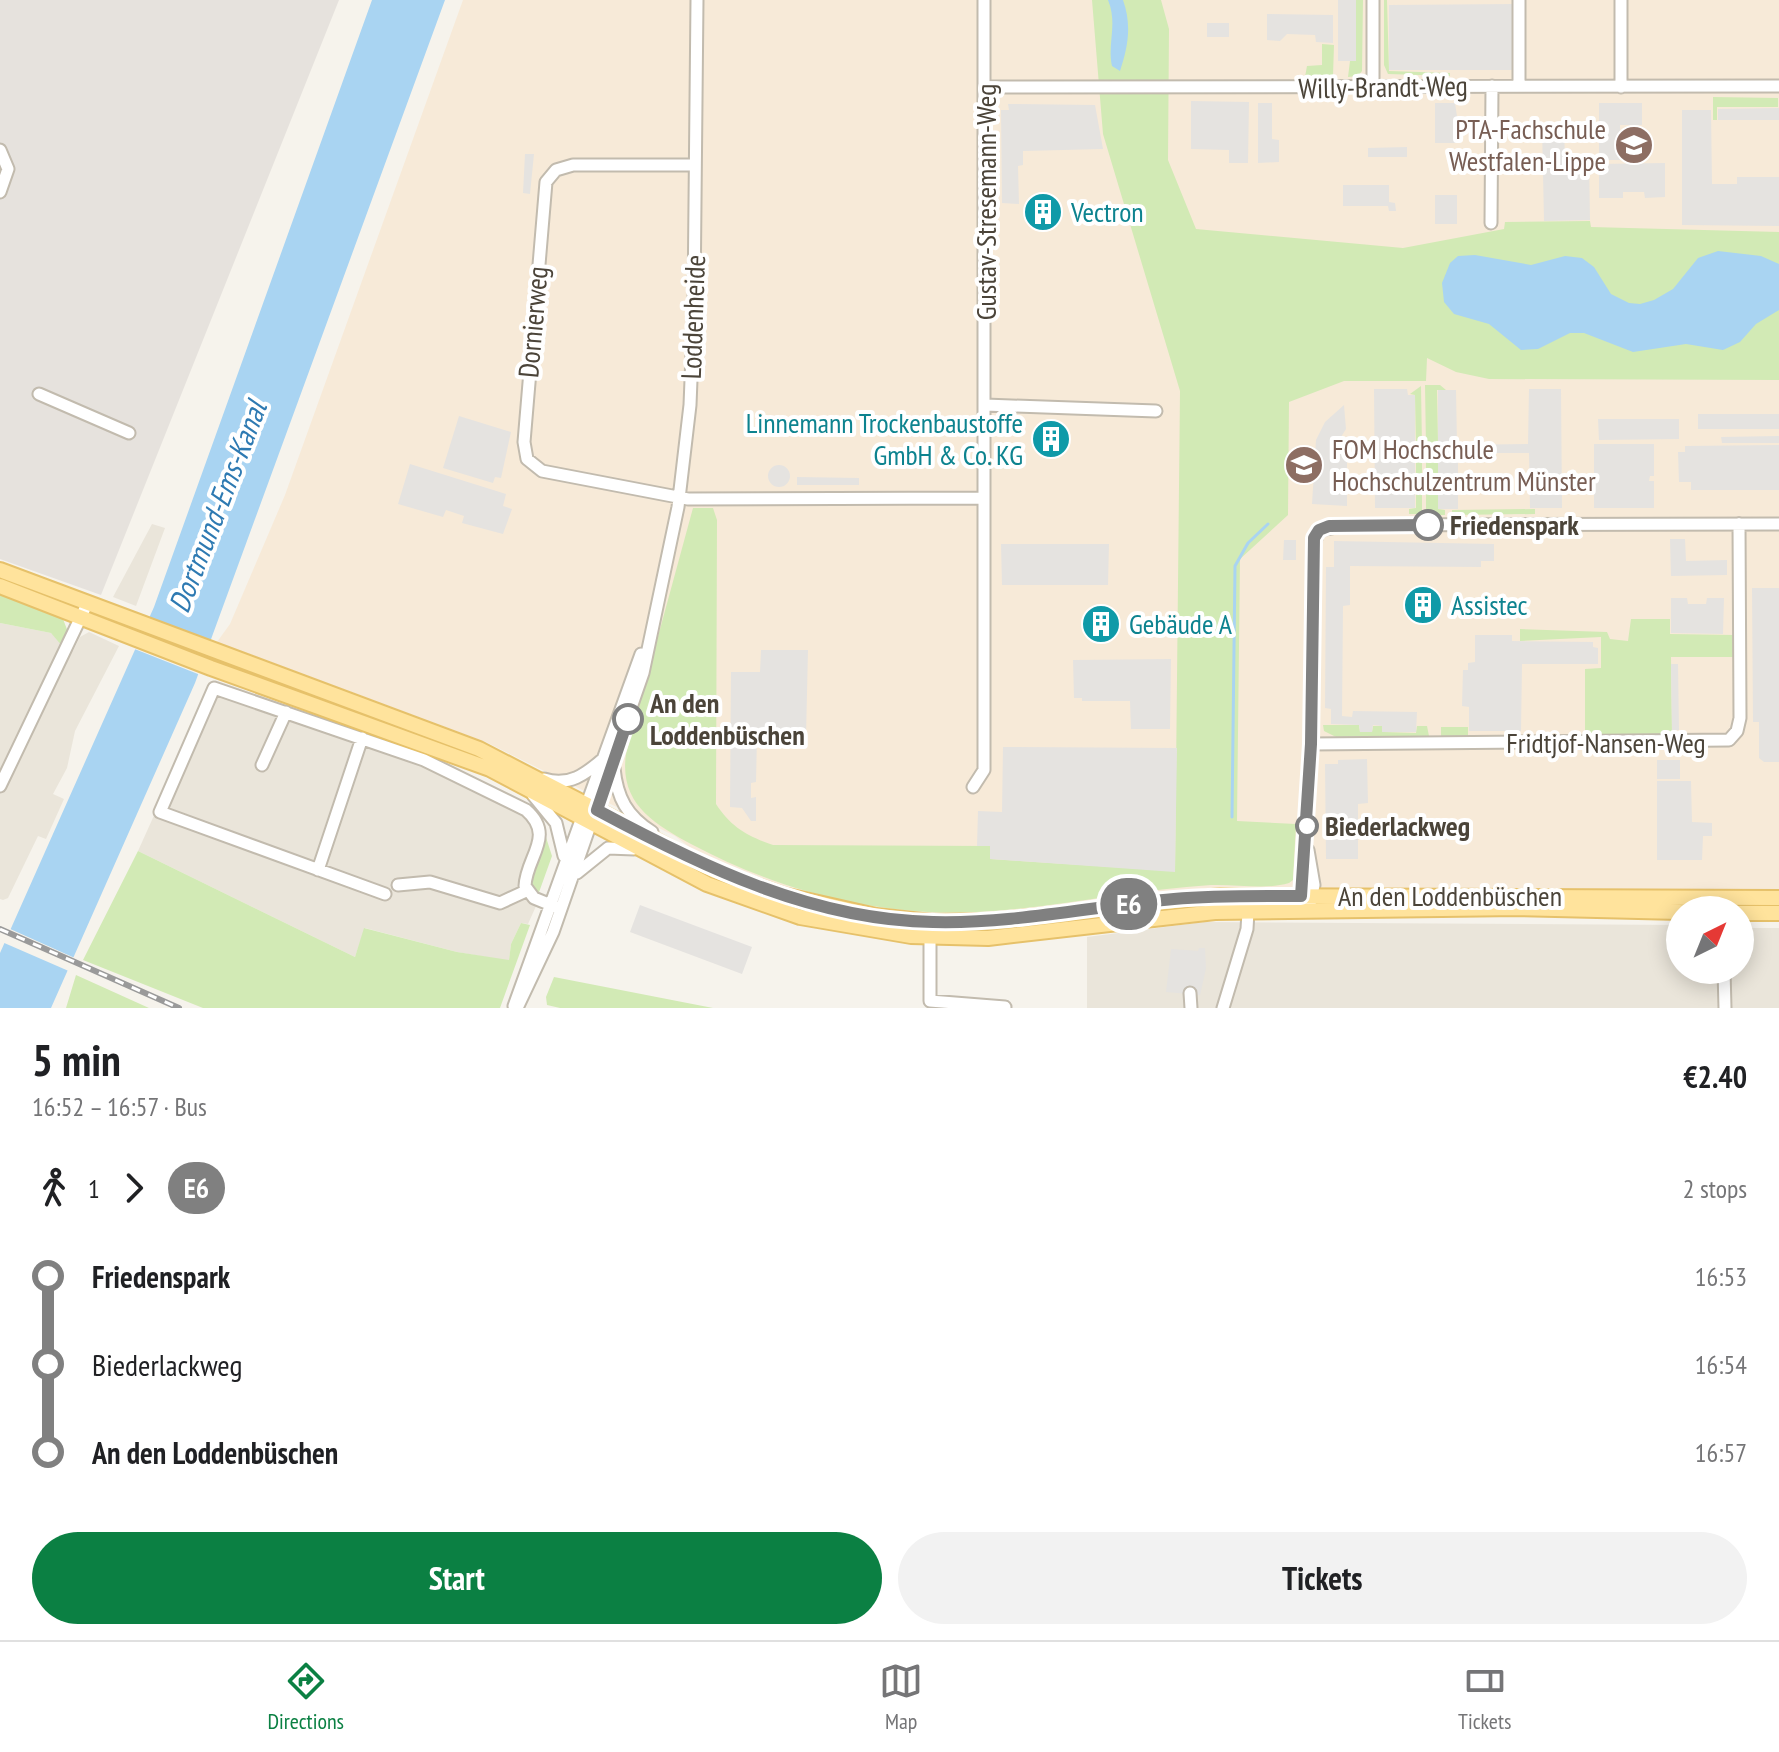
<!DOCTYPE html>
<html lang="en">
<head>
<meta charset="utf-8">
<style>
	:root { --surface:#fff; --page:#f2f2f2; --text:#202124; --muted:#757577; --line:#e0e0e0; --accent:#0b8043 }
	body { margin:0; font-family:"PT Sans Narrow",sans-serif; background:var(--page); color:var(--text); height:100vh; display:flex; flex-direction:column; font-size:30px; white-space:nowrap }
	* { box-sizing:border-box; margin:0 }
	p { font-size:26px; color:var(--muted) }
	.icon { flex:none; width:44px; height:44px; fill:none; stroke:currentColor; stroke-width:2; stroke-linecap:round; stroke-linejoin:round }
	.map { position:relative; height:1008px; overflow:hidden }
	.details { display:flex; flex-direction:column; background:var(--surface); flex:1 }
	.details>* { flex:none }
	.badge { padding:0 16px; border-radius:26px; font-size:28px; line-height:52px }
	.needle { width:52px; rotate:43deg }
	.tools { position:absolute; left:1666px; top:896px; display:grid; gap:16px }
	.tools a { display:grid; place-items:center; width:88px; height:88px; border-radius:50%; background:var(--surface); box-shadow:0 4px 20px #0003; font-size:40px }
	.map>.badge { position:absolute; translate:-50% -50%; box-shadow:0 0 0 4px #fff }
	.legs { display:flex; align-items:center; gap:12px; height:88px; padding:0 32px; font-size:26px }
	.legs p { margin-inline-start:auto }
	.summary { display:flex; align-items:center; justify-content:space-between; height:136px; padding:0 32px }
	h1 { font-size:44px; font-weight:800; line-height:60px }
	.action { display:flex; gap:16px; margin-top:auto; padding:16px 32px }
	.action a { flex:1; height:92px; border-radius:48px; background:var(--accent); color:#fff; font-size:32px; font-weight:800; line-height:92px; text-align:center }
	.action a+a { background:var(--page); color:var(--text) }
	ul { padding:0 32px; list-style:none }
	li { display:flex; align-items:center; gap:28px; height:88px; font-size:30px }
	li i { display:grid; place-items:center; width:12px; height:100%; margin:0 10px; background:currentColor }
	li i::after { content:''; width:20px; height:20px; margin:-10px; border:6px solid; border-radius:50%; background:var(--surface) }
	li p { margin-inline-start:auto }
	li:first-child i { background:linear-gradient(#0000 50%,currentColor 0) }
	li:last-child i { background:linear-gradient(currentColor 50%,#0000 0) }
	.dock { display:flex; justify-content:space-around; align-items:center; height:112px; border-top:2px solid var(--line); background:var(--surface); font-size:22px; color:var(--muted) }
	.dock a { display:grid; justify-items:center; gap:4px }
	.dock .current { color:var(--accent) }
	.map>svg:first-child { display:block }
	.residential { fill:#eae5da }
	.commercial { fill:#f7ead8 }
	.industrial { fill:#e6e2dd }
	.green { fill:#d2eab5 }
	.parking { fill:#e5e3e0 }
	.water { fill:#a9d4f2 }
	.pier { fill:#f6f3ec }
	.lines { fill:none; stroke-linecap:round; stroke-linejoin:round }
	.stream { stroke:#a9d4f2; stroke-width:3 }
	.minor-casing { stroke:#c2bbae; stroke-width:15 }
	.major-casing { stroke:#e6c16a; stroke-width:18 }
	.minor { stroke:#fff; stroke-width:11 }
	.major { stroke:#ffe39c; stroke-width:14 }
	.rail-casing { stroke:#9a9a9a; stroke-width:6 }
	.rail { stroke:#fff; stroke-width:3; stroke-dasharray:9; stroke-linecap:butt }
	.line-1-casing { stroke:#fff; stroke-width:18 }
	.line-1 { stroke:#808080; stroke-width:12 }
	.stop-1-dot { fill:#fff; stroke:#808080; stroke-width:4 }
	.labels { text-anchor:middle; stroke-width:8; stroke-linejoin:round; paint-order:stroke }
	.street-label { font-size:28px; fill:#4b4439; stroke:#fff }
	.education-label { font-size:28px; fill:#785e54; stroke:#fff; text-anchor:end }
	.culture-label { font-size:28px; fill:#0d838f; stroke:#fff; text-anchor:start }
	.stop-label { font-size:28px; font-weight:bold; fill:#4b4439; stroke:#fff; text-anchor:start }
	.water-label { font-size:30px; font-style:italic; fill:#2e7ab2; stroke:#fff }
</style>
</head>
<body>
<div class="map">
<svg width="1779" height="1008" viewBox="0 0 1779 1008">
	<rect width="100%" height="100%" fill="#f6f3ec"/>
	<!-- residential -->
	<path class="residential" d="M 152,524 L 165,528 L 136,606 L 113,597 Z
		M 0,623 L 51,633 L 73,651 L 80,637 L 89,632 L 119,646 L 75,731 L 67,768 L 53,794 L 64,799 L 46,839 L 38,836 L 8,898 L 3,900 L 0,899 Z
		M 215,680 L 426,755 L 528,806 L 544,831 L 541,854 L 530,878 L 541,895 L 528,924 L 521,923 L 511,944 L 509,961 L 457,952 L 365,928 L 355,957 L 138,851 Z
		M 1204,922 L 1680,925 L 1680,970 L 1740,970 L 1740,928 L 1779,928 L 1779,1008 L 1087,1008 L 1087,937 Z"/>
	<!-- commercial -->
	<path class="commercial" d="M 463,0 L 1779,0 L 1779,893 L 1296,892 L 997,918 L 931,917 L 877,912 L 805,897 L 714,866 L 675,836 L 486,742 L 217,642 L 230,624 L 285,495 Z"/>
	<!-- industrial -->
	<path class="industrial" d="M 0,0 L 339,0 L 101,595 L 0,559 Z"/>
	<!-- green -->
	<path class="green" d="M 1092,0 L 1161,0 L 1169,29 L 1168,160 L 1196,229 L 1403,248 L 1504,229 L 1505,222 L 1590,221 L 1591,227 L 1779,232 L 1779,380 L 1489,379 L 1456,372 L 1427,358 L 1426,381 L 1344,381 L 1289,402 L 1288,515 L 1240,559 L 1237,821 L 1296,824 L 1293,880 L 1289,883 C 1266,890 1236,884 1211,885 C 1132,890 1055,908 976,912 C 877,917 777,890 691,844 C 653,823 619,803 626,754 L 693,508 L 713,508 L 717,520 L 716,804 C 731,827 747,836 773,845 L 990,846 L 991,859 L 1175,871 L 1180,391 L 1103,134 Z
		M 1356,0 L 1363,0 L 1362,71 L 1358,76 L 1348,77 L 1350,61 L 1356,60 Z
		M 1384,0 L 1387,0 L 1389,71 L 1450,73 L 1450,76 L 1388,74 L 1384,65 Z
		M 1322,44 L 1334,45 L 1333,76 L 1305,77 L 1307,66 L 1322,65 Z
		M 1713,97 L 1778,98 L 1778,107 L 1717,107 L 1717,120 L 1713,120 Z
		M 1425,385 L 1440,385 L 1446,390 L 1437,390 L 1438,443 L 1431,443 L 1431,447 L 1426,447 Z
		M 1421,386 L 1422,447 L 1416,446 L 1415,395 L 1410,394 Z
		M 1416,450 L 1422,450 L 1422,514 L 1409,514 L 1409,509 L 1416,508 Z
		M 1426,450 L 1438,454 L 1438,509 L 1445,510 L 1445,515 L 1426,515 Z
		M 1535,509 L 1535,514 L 1452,515 L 1452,510 Z
		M 0,594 L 63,619 L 68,632 L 63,647 L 51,633 L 0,623 Z
		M 1631,619 L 1670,619 L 1670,634 L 1734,635 L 1734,657 L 1671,657 L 1672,735 L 1585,734 L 1585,669 L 1601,668 L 1601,637 L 1520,641 L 1520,629 L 1607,632 L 1610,639 L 1628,641 Z
		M 213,654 L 435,736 L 482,758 L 210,663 Z
		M 1323,725 L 1359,725 L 1360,732 L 1372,732 L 1373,726 L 1382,726 L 1383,732 L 1416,733 L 1417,726 L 1427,726 L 1429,736 L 1336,737 L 1324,731 Z
		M 1441,727 L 1468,727 L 1468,737 L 1441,737 Z
		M 542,825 L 552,856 L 538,895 L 529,882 L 543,849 Z
		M 138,851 L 355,957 L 364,928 L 457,952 L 509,960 L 511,944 L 521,923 L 530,925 L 500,1008 L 203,1008 L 83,960 Z
		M 76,975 L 149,1008 L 66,1008 Z
		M 554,977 L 713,1008 L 560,1008 L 547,1005 L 546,997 Z"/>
	<!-- parking -->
	<path class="parking" d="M 1338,0 L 1356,0 L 1356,61 L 1338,61 Z
		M 1513,4 L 1513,70 L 1389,70 L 1389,5 Z
		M 1267,14 L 1333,15 L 1333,43 L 1316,42 L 1315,35 L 1287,34 L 1280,41 L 1267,40 Z
		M 1207,23 L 1229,23 L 1229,37 L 1207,37 Z
		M 1191,101 L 1249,102 L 1248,163 L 1229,163 L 1229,150 L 1191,149 Z
		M 1258,103 L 1272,103 L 1272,139 L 1279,140 L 1279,162 L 1258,163 Z
		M 1435,103 L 1455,103 L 1461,143 L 1435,143 Z
		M 1599,103 L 1642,103 L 1642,125 L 1620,125 L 1620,160 L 1599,160 Z
		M 1008,104 L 1095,105 L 1103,149 L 1023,151 L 1023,165 L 1018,166 L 1019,204 L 1002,203 L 1001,110 L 1009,110 Z
		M 1779,108 L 1779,120 L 1718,120 L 1718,109 Z
		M 1682,110 L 1711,110 L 1712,184 L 1737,184 L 1737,177 L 1779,177 L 1779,226 L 1682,225 Z
		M 1542,127 L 1564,127 L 1565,159 L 1589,160 L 1590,220 L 1544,221 Z
		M 1407,147 L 1407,157 L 1368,157 L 1368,148 Z
		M 525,154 L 534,154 L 530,194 L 523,193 Z
		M 1665,163 L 1665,197 L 1645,198 L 1644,192 L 1623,192 L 1623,198 L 1599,198 L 1599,164 Z
		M 1343,185 L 1389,185 L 1389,202 L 1395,203 L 1396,211 L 1389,211 L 1388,206 L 1343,206 Z
		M 1435,195 L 1457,195 L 1457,224 L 1435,224 Z
		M 1374,389 L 1407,389 L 1408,395 L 1415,395 L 1415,508 L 1375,508 Z
		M 1529,389 L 1561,389 L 1562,508 L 1530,508 L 1529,453 L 1458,453 L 1458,509 L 1438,509 L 1438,390 L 1456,390 L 1457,445 L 1528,444 Z
		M 1344,405 L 1346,429 L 1336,445 L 1347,446 L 1347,506 L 1312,504 L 1316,440 L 1325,422 Z
		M 1698,414 L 1779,414 L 1779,429 L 1698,429 Z
		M 459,416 L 511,432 L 501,478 L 495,477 L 493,483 L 443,468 Z
		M 1598,419 L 1679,419 L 1679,439 L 1599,440 Z
		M 1779,436 L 1779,443 L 1722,443 L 1721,437 Z
		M 1594,444 L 1654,444 L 1654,476 L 1650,476 L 1649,481 L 1654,481 L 1654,508 L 1594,508 L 1594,481 L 1599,481 L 1599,477 L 1594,476 Z
		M 1779,445 L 1779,490 L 1691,490 L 1691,482 L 1679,482 L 1678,452 L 1685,452 L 1685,446 Z
		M 410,464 L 506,494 L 503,506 L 512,509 L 503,534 L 462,523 L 464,516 L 446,510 L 443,517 L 398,504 Z
		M768 476a11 11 0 1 1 22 0a11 11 0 1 1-22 0Z
		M 797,477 L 859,478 L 859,485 L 797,485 Z
		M 1670,539 L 1685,539 L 1686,561 L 1727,560 L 1727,575 L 1671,576 Z
		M 1284,540 L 1296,540 L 1296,560 L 1283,560 Z
		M 1334,541 L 1494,544 L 1494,561 L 1481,561 L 1481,567 L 1350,566 L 1350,605 L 1343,606 L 1342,716 L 1352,717 L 1353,711 L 1417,712 L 1416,732 L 1382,732 L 1382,726 L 1373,725 L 1372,732 L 1360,732 L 1359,725 L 1331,724 L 1331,709 L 1325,708 L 1326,567 L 1334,567 Z
		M 1001,544 L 1109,544 L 1108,585 L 1002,585 Z
		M 1752,588 L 1779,588 L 1779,762 L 1764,762 L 1759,758 L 1759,722 L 1753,722 Z
		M 1671,598 L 1687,598 L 1688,604 L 1706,604 L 1707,598 L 1724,598 L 1723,634 L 1671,633 Z
		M 1475,635 L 1512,635 L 1512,641 L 1593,642 L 1593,647 L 1598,648 L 1598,664 L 1522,664 L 1521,731 L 1469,731 L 1469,707 L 1462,706 L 1463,670 L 1468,670 L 1468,663 L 1475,662 Z
		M 761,650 L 808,650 L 806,736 L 757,736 L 756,782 L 751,783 L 751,798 L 756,797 L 756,821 L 751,821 L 742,808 L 730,807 L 731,672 L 760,672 Z
		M 1171,659 L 1170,729 L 1131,729 L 1130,701 L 1082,701 L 1082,698 L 1074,698 L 1073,660 Z
		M 1671,664 L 1678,664 L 1679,730 L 1672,730 Z
		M 1003,747 L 1177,748 L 1175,872 L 990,859 L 990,846 L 977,846 L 978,811 L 1002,812 Z
		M 1367,759 L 1368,803 L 1358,804 L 1358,859 L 1326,859 L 1325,764 L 1338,764 L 1338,760 Z
		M 1657,760 L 1680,760 L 1680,779 L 1657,779 Z
		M 1657,781 L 1691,781 L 1692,822 L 1712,823 L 1712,836 L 1703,836 L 1702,860 L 1657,860 Z
		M 640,905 L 752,947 L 742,974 L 630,932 Z
		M 1199,948 L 1205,948 L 1206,968 L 1200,995 L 1166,992 L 1171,949 L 1198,951 Z"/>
	<!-- water -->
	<path class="water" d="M 372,0 L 445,0 L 195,683 L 51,1008 L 0,1008 L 0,953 L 154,607 Z
		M 1108,0 L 1123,0 C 1132,25 1128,47 1120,71 L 1112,66 C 1107,44 1118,24 1108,0 Z
		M 1718,251 L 1761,256 L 1779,264 L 1779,310 L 1756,324 L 1740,342 L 1723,350 L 1686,344 L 1633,352 L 1584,333 L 1570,333 L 1538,349 L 1521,350 L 1489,324 L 1454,314 L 1444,302 L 1442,283 L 1450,263 L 1458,256 L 1475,255 L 1531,265 L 1565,256 L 1582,258 L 1594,267 L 1611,294 L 1629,303 L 1640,304 L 1654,300 L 1673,289 L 1698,258 Z"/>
	<!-- pier -->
	<path class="pier" d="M 139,633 L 208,661 L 203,676 L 132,648 Z
		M 8,928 L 77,959 L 71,972 L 2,942 Z"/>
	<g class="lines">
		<!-- stream -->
		<path class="stream" d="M 1232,817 L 1235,566 L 1248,543 L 1268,524"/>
		<!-- minor casing -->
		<g class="minor-casing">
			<path id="minor" d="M 1373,0 L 1373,87
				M 1519,0 L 1519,86
				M 987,87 L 1779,86
				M 1621,87 L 1621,0
				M 0,150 L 8,169 L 0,192
				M 695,165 L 573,165 L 556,170 L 546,182 L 524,442 L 527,459 L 542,471 L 688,499 L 983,498
				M 1491,223 L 1492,86
				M 39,394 L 129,433
				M 985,405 L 1156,411
				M 1311,744 L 1729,740 L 1737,731 L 1740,718 L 1739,524
				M 262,765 L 286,712
				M 614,768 C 617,798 627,816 652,832
				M 544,779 C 569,787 586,774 604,758
				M 0,786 L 88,602
				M 973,787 L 984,770 L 984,0
				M 533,795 L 556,823 L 564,856
				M 1308,850 L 1314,885 L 1310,904
				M 318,870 L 362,738
				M 577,873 L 608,848 L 634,849
				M 398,885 L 430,882 L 500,903 L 526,891
				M 385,894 L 160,812 L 214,688 L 424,760 L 526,810 C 556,836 526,857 525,886 L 534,898 L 561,909
				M 1304,903 L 1302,885 L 1311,744 L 1313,547 L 1319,530 L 1347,525 L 1779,524
				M 930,931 L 930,1001 L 1005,1007
				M 1724,970 L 1725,1008
				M 1190,993 L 1191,1008
				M 514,1006 L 641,654
				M 517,1008 L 553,932 L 643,673 L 678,507 L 690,405 L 694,304 L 697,0
				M 1223,1008 L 1247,929 L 1248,912"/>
		</g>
		<!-- major casing -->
		<g class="major-casing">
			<path id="major" d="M 0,570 L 479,749 L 715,871 L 783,895 L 876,916 L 931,922 L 993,921 L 1221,896 L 1779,898
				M 0,586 L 211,668 L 490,769 L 707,884 L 800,917 L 911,936 L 988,938 L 1215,912 L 1518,908 L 1680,912
				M 1740,913 L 1779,913"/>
		</g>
		<!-- minor -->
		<use href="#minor" class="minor"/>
		<!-- major -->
		<use href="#major" class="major"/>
		<!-- rail casing -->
		<g class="rail-casing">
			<path id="rail" d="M 0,929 L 179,1008"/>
		</g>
		<!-- rail -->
		<use href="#rail" class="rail"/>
	</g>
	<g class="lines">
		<!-- line-1 casing -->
		<g class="line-1-casing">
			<path id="line-1" d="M 628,719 L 597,810 C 701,866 812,920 933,922 C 1015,924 1093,906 1174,899 C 1216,895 1259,896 1301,896 L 1311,744 L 1314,538 L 1319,530 L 1329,526 L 1428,525"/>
		</g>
		<!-- line-1 -->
		<use href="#line-1" class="line-1"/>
	</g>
	<!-- icons -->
	<defs>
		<g id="university-disc" transform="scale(2)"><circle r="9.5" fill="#8d6e63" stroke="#fff"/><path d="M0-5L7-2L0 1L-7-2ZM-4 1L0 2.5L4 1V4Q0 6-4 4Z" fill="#fff"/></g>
		<g id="building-disc" transform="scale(2)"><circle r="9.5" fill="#0f9aa8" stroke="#fff"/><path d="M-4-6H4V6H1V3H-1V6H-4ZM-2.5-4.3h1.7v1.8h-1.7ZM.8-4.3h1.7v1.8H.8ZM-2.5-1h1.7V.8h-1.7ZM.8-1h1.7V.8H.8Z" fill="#fff"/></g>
	</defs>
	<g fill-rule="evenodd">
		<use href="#university-disc" x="1634" y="145"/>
		<use href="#building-disc" x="1043" y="212"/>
		<use href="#building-disc" x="1051" y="439"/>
		<use href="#university-disc" x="1304" y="465"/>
		<use href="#building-disc" x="1423" y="605"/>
		<use href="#building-disc" x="1101" y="624"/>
	</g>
	<!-- markers -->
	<g class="stop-1-dot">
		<circle cx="1428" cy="525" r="14"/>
		<circle cx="628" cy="719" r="14"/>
		<circle cx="1307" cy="826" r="10"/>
	</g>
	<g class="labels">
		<!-- street labels -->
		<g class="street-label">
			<text transform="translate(1383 87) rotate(-1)" y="10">Willy-Brandt-Weg</text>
			<text transform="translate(986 202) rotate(-90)" y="10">Gustav-Stresemann-Weg</text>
			<text transform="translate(693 317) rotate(-88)" y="10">Loddenheide</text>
			<text transform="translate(533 322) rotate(-85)" y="10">Dornierweg</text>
			<text x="1606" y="753">Fridtjof-Nansen-Weg</text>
			<text x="1450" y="906">An den Loddenbüschen</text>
		</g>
		<!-- education labels -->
		<g class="education-label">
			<text x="1606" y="139">PTA-Fachschule<tspan x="1606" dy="32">Westfalen-Lippe</tspan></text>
			<text x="1332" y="459" text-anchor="start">FOM Hochschule<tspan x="1332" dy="32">Hochschulzentrum Münster</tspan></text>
		</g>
		<!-- culture labels -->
		<g class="culture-label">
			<text x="1071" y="222">Vectron</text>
			<text x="1023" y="433" text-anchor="end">Linnemann Trockenbaustoffe<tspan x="1023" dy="32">GmbH &amp; Co. KG</tspan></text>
			<text x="1451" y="615">Assistec</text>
			<text x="1129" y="634">Gebäude A</text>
		</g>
		<!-- stop labels -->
		<g class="stop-label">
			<text x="1450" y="535">Friedenspark</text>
			<text x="650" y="713">An den<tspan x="650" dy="32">Loddenbüschen</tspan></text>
			<text x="1325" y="836">Biederlackweg</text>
		</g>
		<!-- water labels -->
		<g class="water-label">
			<text transform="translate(218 507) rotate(-69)" y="10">Dortmund-Ems-Kanal</text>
		</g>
	</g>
</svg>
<div class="tools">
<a><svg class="needle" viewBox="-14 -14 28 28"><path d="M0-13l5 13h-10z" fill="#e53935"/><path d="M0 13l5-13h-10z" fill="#757577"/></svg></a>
</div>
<b class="badge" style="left:1129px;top:904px;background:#808080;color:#fff">E6</b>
</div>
<section class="details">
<div class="summary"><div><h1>5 min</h1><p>16:52 – 16:57 · Bus</p></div><b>€2.40</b></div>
<div class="legs"><svg class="icon" aria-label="walk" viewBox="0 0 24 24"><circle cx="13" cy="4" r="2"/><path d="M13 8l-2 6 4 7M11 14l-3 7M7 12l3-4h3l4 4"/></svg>1<svg class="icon" aria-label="forward" viewBox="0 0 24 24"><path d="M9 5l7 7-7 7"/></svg><b class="badge" style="background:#808080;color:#fff">E6</b><p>2 stops</p></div>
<ul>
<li><i style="color:#808080"></i><b>Friedenspark</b><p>16:53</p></li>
<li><i style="color:#808080"></i><span>Biederlackweg</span><p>16:54</p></li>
<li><i style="color:#808080"></i><b>An den Loddenbüschen</b><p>16:57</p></li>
</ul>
<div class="action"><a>Start</a><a>Tickets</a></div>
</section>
<nav class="dock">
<a class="current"><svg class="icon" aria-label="directions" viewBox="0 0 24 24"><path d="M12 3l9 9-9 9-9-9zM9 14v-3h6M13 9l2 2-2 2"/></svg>Directions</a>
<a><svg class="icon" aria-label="map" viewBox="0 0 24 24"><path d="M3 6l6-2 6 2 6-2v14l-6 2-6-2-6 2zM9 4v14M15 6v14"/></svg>Map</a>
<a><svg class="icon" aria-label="tickets" viewBox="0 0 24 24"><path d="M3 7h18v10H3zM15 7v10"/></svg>Tickets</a>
</nav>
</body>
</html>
